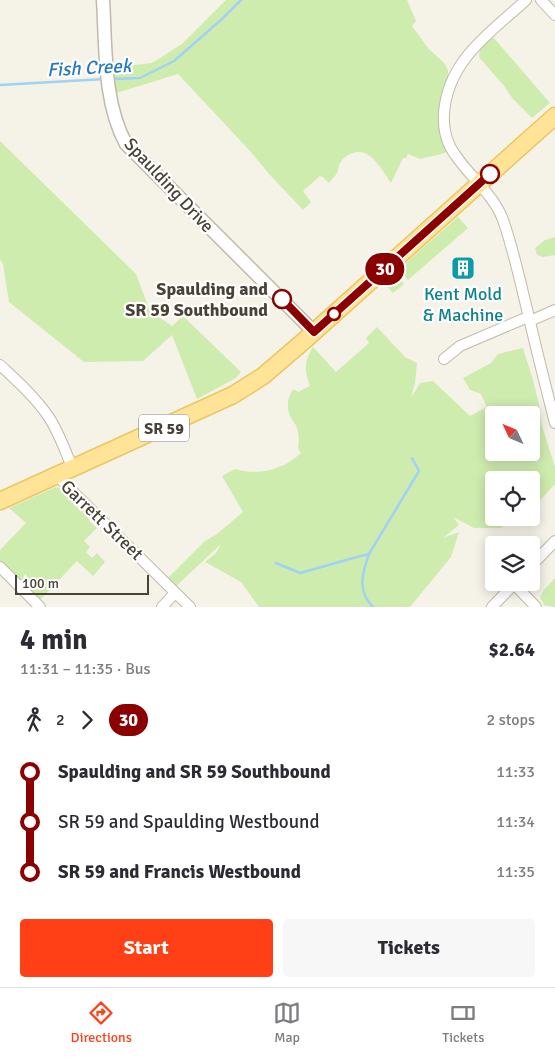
<!DOCTYPE html>
<html lang="en">
<head>
<meta charset="utf-8">
<style>
	:root { --surface:#fff; --page:#f7f7f7; --text:#2b2b33; --muted:#7c7c81; --line:#e1e1e2; --accent:#ff3f15 }
	body { margin:0; font-family:Signika,sans-serif; background:var(--page); color:var(--text); height:100vh; display:flex; flex-direction:column; font-size:19px; white-space:nowrap }
	* { box-sizing:border-box; margin:0 }
	p { font-size:16px; color:var(--muted) }
	.icon { flex:none; width:28px; height:28px; fill:none; stroke:currentColor; stroke-width:2; stroke-linecap:round; stroke-linejoin:round }
	.map { position:relative; height:607px; overflow:hidden }
	.side { display:flex; flex-direction:column; background:var(--surface); flex:1 }
	.side>* { flex:none }
	.badge { padding:0 10px; border-radius:16px; font-size:18px; line-height:32px }
	.needle { width:32px; rotate:314deg }
	.controls { position:absolute; left:485px; top:406px; display:grid; gap:10px }
	.controls a { display:grid; place-items:center; width:55px; height:55px; border-radius:5px; background:var(--surface); box-shadow:0 2px 12px #0003; font-size:25px }
	.scale { position:absolute; left:15px; bottom:12px; width:134px; box-sizing:border-box; padding-left:5px; border:2px solid #494236; border-top:0; font-size:14px; line-height:18px; white-space:nowrap; color:#494236; -webkit-text-stroke:4px #fff; paint-order:stroke }
	.map>.badge { position:absolute; translate:-50% -50%; box-shadow:0 0 0 2px #fff }
	.legs { display:flex; align-items:center; gap:8px; height:55px; padding:0 20px; font-size:16px }
	.legs p { margin-inline-start:auto }
	.overview { display:flex; align-items:center; justify-content:space-between; height:85px; padding:0 20px }
	h1 { font-size:28px; font-weight:700; line-height:38px }
	.action { display:flex; gap:10px; margin-top:auto; padding:10px 20px }
	.action a { flex:1; height:58px; border-radius:5px; background:var(--accent); color:#fff; font-size:20px; font-weight:700; line-height:58px; text-align:center }
	.action a+a { background:var(--page); color:var(--text) }
	ul { padding:0 20px; list-style:none }
	li { display:flex; align-items:center; gap:18px; height:50px; font-size:19px }
	li i { display:grid; place-items:center; width:8px; height:100%; margin:0 6px; background:currentColor }
	li i::after { content:''; width:12px; height:12px; margin:-6px; border:4px solid; border-radius:50%; background:var(--surface) }
	li p { margin-inline-start:auto }
	li:first-child i { background:linear-gradient(#0000 50%,currentColor 0) }
	li:last-child i { background:linear-gradient(currentColor 50%,#0000 0) }
	.tab-bar { display:flex; justify-content:space-around; align-items:center; height:70px; border-top:1px solid var(--line); background:var(--surface); font-size:14px; color:var(--muted) }
	.tab-bar a { display:grid; justify-items:center; gap:2px }
	.tab-bar .selected { color:var(--accent) }
	.map>svg:first-child { display:block }
	.green { fill:#cfecaf; fill-rule:evenodd }
	.lines { fill:none; stroke-linecap:round; stroke-linejoin:round }
	.stream { stroke:#a1d1f5; stroke-width:2.5 }
	.minor-casing { stroke:#c1baaa; stroke-width:12 }
	.tertiary-casing { stroke:#c1baaa; stroke-width:15 }
	.primary-casing { stroke:#ecc660; stroke-width:19 }
	.minor { stroke:#fff; stroke-width:10 }
	.tertiary { stroke:#fff; stroke-width:12 }
	.primary { stroke:#ffe497; stroke-width:16 }
	.line-1-casing { stroke:#fff; stroke-width:11 }
	.line-1 { stroke:#8b0000; stroke-width:8 }
	.stop-1-dot { fill:#fff; stroke:#8b0000; stroke-width:2.5 }
	.labels { text-anchor:middle; stroke-width:4.5; stroke-linejoin:round; paint-order:stroke }
	.shield { fill:#fff; stroke:#807b72; stroke-width:1 }
	.shield-label { font-size:16px; font-weight:bold; fill:#494236 }
	.street-label { font-size:18px; fill:#494236; stroke:#fff }
	.stop-label { font-size:18px; font-weight:bold; fill:#494236; stroke:#fff; text-anchor:end }
	.culture-label { font-size:18px; fill:#0d838f; stroke:#fff }
	.water-label { font-size:19px; font-style:italic; fill:#277abd; stroke:#fff }
</style>
</head>
<body>
<div class="map">
<svg width="555" height="607" viewBox="0 0 555 607">
	<rect width="100%" height="100%" fill="#f5f2e8"/>
	<!-- green -->
	<path class="green" d="M 226,0 L 407,0 L 416,21 L 412,26 L 428,48 L 445,64 L 448,70 L 448,78 L 439,120 L 440,133 L 447,152 C 438,156 429,156 420,159 L 408,154 L 406,158 L 403,158 L 391,183 C 380,167 366,139 343,159 C 338,164 339,168 337,173 C 335,176 331,180 329,183 L 323,177 L 320,176 L 303,191 L 311,202 L 303,210 L 270,175 L 250,151 L 178,74 L 110,95 L 107,68 L 152,63 L 182,44 Z
		M 493,37 L 550,103 L 532,118 L 513,99 L 504,86 L 479,57 L 480,49 Z
		M 0,141 L 136,274 L 150,311 L 172,326 L 183,316 L 241,372 L 236,378 L 197,399 L 172,335 L 143,361 L 84,362 L 9,302 L 3,264 L 0,259 Z
		M 458,217 L 468,228 L 408,280 L 399,269 Z
		M 555,237 L 555,255 L 543,257 L 537,255 L 535,248 L 545,240 Z
		M 394,273 L 404,284 L 393,293 L 384,283 Z
		M 377,327 L 405,357 L 417,363 L 415,383 L 411,398 L 420,383 L 433,381 L 470,416 L 487,407 L 481,394 L 470,390 L 463,378 L 491,363 L 498,354 L 523,348 L 533,380 L 539,404 L 541,423 L 555,467 L 555,484 L 531,510 L 531,480 L 494,480 L 494,518 L 518,518 L 500,528 L 474,528 L 453,517 L 459,525 L 443,538 L 459,532 L 451,557 L 410,607 L 259,607 L 241,582 L 205,562 L 216,553 L 221,544 L 172,590 L 164,582 L 205,541 L 217,534 L 243,512 L 222,476 L 235,469 C 258,476 283,470 301,453 L 298,448 C 299,441 299,435 297,428 C 296,424 293,422 291,418 C 286,409 287,396 294,389 L 298,392 L 310,386 C 304,370 304,361 313,347 L 336,372 L 369,343 L 366,338 ZM 494,415 L 531,415 L 531,452 L 494,452 Z
		M 56,487 L 59,488 C 70,497 87,507 90,522 L 97,528 L 84,541 L 90,547 L 86,552 L 92,558 L 97,553 L 105,562 L 93,576 L 77,561 L 40,600 L 0,561 L 0,550 L 26,523 L 9,508 Z
		M 555,578 L 555,607 L 544,605 L 540,597 L 543,591 Z"/>
	<g class="lines">
		<!-- stream -->
		<path class="stream" d="M 113,79 L 140,78 L 174,61 L 222,19 L 241,0
			M 0,85 L 105,79
			M 276,563 L 300,573 L 368,554
			M 373,607 C 357,591 362,574 369,554 L 419,471 L 412,458"/>
		<!-- minor casing -->
		<g class="minor-casing">
			<path id="minor" d="M 526,0 C 490,33 448,60 444,113 C 443,129 446,143 456,156 C 471,178 494,195 503,220 C 513,248 519,277 526,305 C 535,344 545,384 555,423
				M 541,0 L 555,15
				M 530,321 L 555,310
				M 444,359 L 460,346 L 528,317
				M 0,365 C 17,381 35,397 48,416 C 59,432 65,451 73,469
				M 57,476 L 190,607
				M 531,566 L 555,541
				M 0,567 L 40,607
				M 514,584 L 536,607
				M 162,607 L 175,593
				M 492,607 L 516,582"/>
		</g>
		<!-- tertiary casing -->
		<g class="tertiary-casing">
			<path id="tertiary" d="M 103,0 C 106,47 103,102 126,144 L 314,332"/>
		</g>
		<!-- primary casing -->
		<g class="primary-casing">
			<path id="primary" d="M 0,501 L 233,395 L 263,376 L 305,340 L 555,116"/>
		</g>
		<!-- minor -->
		<use href="#minor" class="minor"/>
		<!-- tertiary -->
		<use href="#tertiary" class="tertiary"/>
		<!-- primary -->
		<use href="#primary" class="primary"/>
	</g>
	<g class="lines">
		<!-- line-1 casing -->
		<g class="line-1-casing">
			<path id="line-1" d="M 282,299 L 314,332 L 490,174"/>
		</g>
		<!-- line-1 -->
		<use href="#line-1" class="line-1"/>
	</g>
	<!-- icons -->
	<defs>
		<g id="building-square" transform="scale(1.25)"><rect x="-9" y="-9" width="18" height="18" rx="4" fill="#0f9aa8" stroke="#fff"/><path d="M-4-6H4V6H1V3H-1V6H-4ZM-2.5-4.3h1.7v1.8h-1.7ZM.8-4.3h1.7v1.8H.8ZM-2.5-1h1.7V.8h-1.7ZM.8-1h1.7V.8H.8Z" fill="#fff"/></g>
	</defs>
	<g fill-rule="evenodd">
		<use href="#building-square" x="463" y="268"/>
	</g>
	<!-- markers -->
	<g class="stop-1-dot">
		<circle cx="490" cy="174" r="9"/>
		<circle cx="282" cy="299" r="9"/>
		<circle cx="334" cy="314" r="6"/>
	</g>
	<g class="labels">
		<!-- shield labels -->
		<rect class="shield" x="139" y="414.5" width="50" height="27" rx="4"/>
		<g class="shield-label">
			<text x="164" y="434">SR 59</text>
		</g>
		<!-- street labels -->
		<g class="street-label">
			<text transform="translate(169 185) rotate(47)" y="6">Spaulding Drive</text>
			<text transform="translate(102 520) rotate(44)" y="6">Garrett Street</text>
		</g>
		<!-- stop labels -->
		<g class="stop-label">
			<text x="268" y="295">Spaulding and<tspan x="268" dy="21">SR 59 Southbound</tspan></text>
		</g>
		<!-- culture labels -->
		<g class="culture-label">
			<text x="463" y="300">Kent Mold<tspan x="463" dy="21">&amp; Machine</tspan></text>
		</g>
		<!-- water labels -->
		<g class="water-label">
			<text transform="translate(89 67) rotate(-3)" y="7">Fish Creek</text>
		</g>
	</g>
</svg>
<div class="controls">
<a><svg class="needle" viewBox="-14 -14 28 28"><path d="M0-13l5 13h-10z" fill="#e53935"/><path d="M0 13l5-13h-10z" fill="#7c7c81"/></svg></a>
<a><svg class="icon" aria-label="locate" viewBox="0 0 24 24"><circle cx="12" cy="12" r="6"/><path d="M12 2v4M12 18v4M2 12h4M18 12h4"/></svg></a>
<a><svg class="icon" aria-label="layers" viewBox="0 0 24 24"><path d="M12 4l9 5-9 5-9-5zM3 14l9 5 9-5"/></svg></a>
</div>
<div class="scale">100 m</div>
<b class="badge" style="left:385px;top:269px;background:#8b0000;color:#fff">30</b>
</div>
<section class="side">
<div class="overview"><div><h1>4 min</h1><p>11:31 – 11:35 · Bus</p></div><b>$2.64</b></div>
<div class="legs"><svg class="icon" aria-label="walk" viewBox="0 0 24 24"><circle cx="13" cy="4" r="2"/><path d="M13 8l-2 6 4 7M11 14l-3 7M7 12l3-4h3l4 4"/></svg>2<svg class="icon" aria-label="forward" viewBox="0 0 24 24"><path d="M9 5l7 7-7 7"/></svg><b class="badge" style="background:#8b0000;color:#fff">30</b><p>2 stops</p></div>
<ul>
<li><i style="color:#8b0000"></i><b>Spaulding and SR 59 Southbound</b><p>11:33</p></li>
<li><i style="color:#8b0000"></i><span>SR 59 and Spaulding Westbound</span><p>11:34</p></li>
<li><i style="color:#8b0000"></i><b>SR 59 and Francis Westbound</b><p>11:35</p></li>
</ul>
<div class="action"><a>Start</a><a>Tickets</a></div>
</section>
<nav class="tab-bar">
<a class="selected"><svg class="icon" aria-label="directions" viewBox="0 0 24 24"><path d="M12 3l9 9-9 9-9-9zM9 14v-3h6M13 9l2 2-2 2"/></svg>Directions</a>
<a><svg class="icon" aria-label="map" viewBox="0 0 24 24"><path d="M3 6l6-2 6 2 6-2v14l-6 2-6-2-6 2zM9 4v14M15 6v14"/></svg>Map</a>
<a><svg class="icon" aria-label="tickets" viewBox="0 0 24 24"><path d="M3 7h18v10H3zM15 7v10"/></svg>Tickets</a>
</nav>
</body>
</html>
